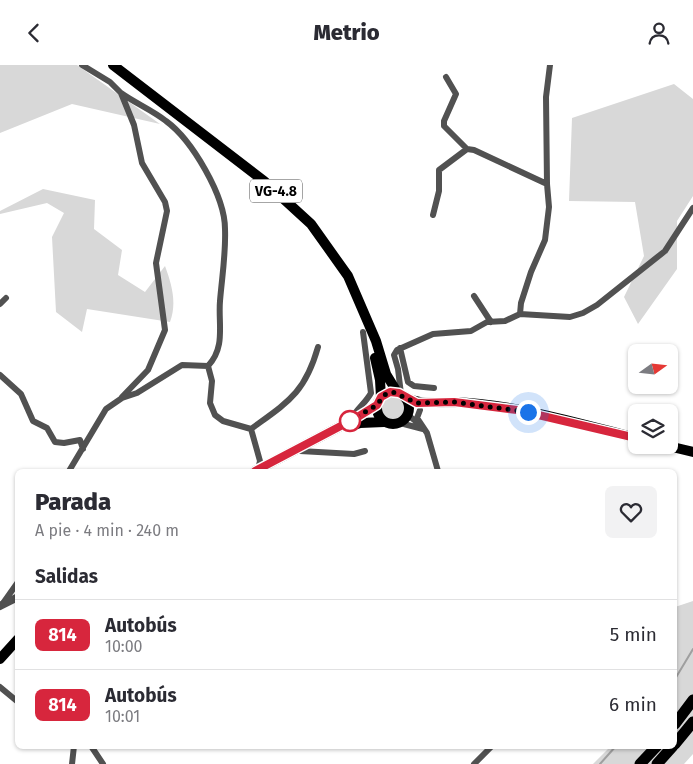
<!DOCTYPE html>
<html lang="es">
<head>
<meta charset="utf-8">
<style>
	:root { --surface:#fff; --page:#f2f2f3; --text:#2b2b33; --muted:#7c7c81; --line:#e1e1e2 }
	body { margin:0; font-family:"Fira Sans",sans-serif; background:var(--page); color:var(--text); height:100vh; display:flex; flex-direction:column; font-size:19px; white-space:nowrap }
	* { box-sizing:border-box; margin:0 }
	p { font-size:16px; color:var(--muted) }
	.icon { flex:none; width:28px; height:28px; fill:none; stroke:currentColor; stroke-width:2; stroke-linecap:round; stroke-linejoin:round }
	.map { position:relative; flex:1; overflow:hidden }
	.sheet { position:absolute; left:15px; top:404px; width:662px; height:280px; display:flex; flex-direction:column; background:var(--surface); border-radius:8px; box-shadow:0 1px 4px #0004 }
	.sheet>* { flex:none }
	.badge { padding:0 10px; border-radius:8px; font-size:18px; line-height:32px }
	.needle { width:32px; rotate:75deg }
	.fabs { position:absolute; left:628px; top:279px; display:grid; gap:10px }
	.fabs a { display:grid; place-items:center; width:50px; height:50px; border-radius:8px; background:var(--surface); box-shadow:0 1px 4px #0004; font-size:25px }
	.you { position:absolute; width:25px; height:25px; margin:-12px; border:4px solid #fff; border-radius:50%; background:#1a73e8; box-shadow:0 0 0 8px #1a73e833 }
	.map>.badge { position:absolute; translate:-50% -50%; box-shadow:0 0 0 2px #fff }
	h2 { padding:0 20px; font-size:19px; line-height:45px }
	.round { display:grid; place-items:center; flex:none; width:52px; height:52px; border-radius:8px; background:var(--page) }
	.headline { display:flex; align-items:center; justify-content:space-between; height:85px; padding:0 20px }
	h1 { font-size:24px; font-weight:800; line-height:38px }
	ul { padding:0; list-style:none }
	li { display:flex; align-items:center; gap:15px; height:70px; padding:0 20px; border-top:1px solid var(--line) }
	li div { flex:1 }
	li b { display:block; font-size:19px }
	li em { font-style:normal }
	li .badge { min-width:55px; font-weight:700; text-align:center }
	header { display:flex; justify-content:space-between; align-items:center; height:65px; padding:0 20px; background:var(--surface); font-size:22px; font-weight:800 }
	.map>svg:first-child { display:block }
	.green { fill:#d8d8d8 }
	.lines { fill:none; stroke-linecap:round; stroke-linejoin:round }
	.stream { stroke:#9f9f9f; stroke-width:2 }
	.minor { stroke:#515151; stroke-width:6 }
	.tertiary { stroke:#515151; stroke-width:8 }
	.primary { stroke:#000; stroke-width:10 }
	.trunk { stroke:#000; stroke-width:10 }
	.motorway { stroke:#000; stroke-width:11 }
	.line-casing { stroke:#fff; stroke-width:11 }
	.line { stroke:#d7263d; stroke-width:8 }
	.walk { stroke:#000; stroke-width:5; stroke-dasharray:0 9 }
	.stop-dot { fill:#fff; stroke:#d7263d; stroke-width:2.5 }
	.labels { text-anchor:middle; stroke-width:5; stroke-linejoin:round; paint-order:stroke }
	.shield { fill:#fff; stroke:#4c4c4c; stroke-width:1 }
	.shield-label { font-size:14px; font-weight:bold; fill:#000 }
</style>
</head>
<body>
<header><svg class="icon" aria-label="back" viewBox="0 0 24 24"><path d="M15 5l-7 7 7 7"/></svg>Metrio<svg class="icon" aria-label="person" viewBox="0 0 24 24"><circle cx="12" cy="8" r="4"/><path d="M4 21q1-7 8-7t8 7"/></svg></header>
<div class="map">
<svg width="693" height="699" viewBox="0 0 693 699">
	<rect width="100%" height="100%" fill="#fff"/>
	<!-- green -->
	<path class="green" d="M 0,0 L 77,0 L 160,59 L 72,39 L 0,68 Z
		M 674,19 L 693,34 L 693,131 L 677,156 L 677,204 L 638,259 L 624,232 L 644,191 L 635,137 L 569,136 L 572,53 Z
		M 43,124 L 95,135 L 94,164 L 122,185 L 118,210 L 145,227 L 165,201 C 172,220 177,238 170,257 L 87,244 L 82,267 L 56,247 L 52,172 L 64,148 L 47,138 L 0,149 L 0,146 Z
		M381 343a12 12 0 1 1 24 0a12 12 0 1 1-24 0Z
		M 693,536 L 693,689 L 684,699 L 593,699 L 611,681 L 675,681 L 675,542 Z"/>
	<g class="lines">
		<!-- stream -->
		<path class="stream" d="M 675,614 L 693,584
			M 600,699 L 616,681"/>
		<!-- minor -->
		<path class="minor" d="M 82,0 L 110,17 L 121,28 L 134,60 L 142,98 L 165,137 L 167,146 L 156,198 L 165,265 L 148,305 L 122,332
			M 446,12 L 456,29 L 444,56 L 444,61 L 467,84
			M 433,150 L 439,126 L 439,105 L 467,84 L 474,85 L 547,119
			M 474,231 L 491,257
			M 0,239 L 6,233
			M 520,249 L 570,252 L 583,248 L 597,240 L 665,186 L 693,143
			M 400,283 L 408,317 L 414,321 L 434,323
			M 208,301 L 212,316 L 210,338 L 215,350 L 223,356 L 251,364 L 260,396 L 258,405
			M 0,310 L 21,329 L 33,356 L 47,363 L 55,377 L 64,378 L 80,375 L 83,384
			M 401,329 L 398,304 L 394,290 L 397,285 L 433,269 L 471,266 L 487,257 L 505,256 L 520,249 L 521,238 L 531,207 L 545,175 L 549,142 L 547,119 L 546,32 L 550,0
			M 420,345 L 417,353 L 427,368 L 438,406
			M 408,350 L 419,359
			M 351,355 C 356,344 365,339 371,328 L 363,267
			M 400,358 L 423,364
			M 251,364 C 288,337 305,328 318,282
			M 300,386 L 354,389 L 365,386
			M 69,406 L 106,344 L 122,333 L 137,328 L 182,300 L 208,301 C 226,282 218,259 220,236 C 222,212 226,188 225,164 C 225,131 192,75 166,56 C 152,45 135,38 121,28
			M 1,541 L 18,517
			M 0,622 L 18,637
			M 91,681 L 103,699
			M 72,699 L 74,681
			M 474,699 L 492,681"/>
		<!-- tertiary -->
		<path class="tertiary" d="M 0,541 L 18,532"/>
		<!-- primary -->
		<path class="primary" d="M377 343a16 16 0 1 1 32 0a16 16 0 1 1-32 0Z
			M 404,331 C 419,341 436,337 453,337 C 514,339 577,358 636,373
			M 351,361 L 360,358 L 384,357
			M 664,380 L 693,387
			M 255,406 L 356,353 L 377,340
			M 0,594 L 18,574"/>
		<!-- trunk -->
		<path class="trunk" d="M 113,0 L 264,116 L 311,159 L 348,211 L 376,276 L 386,309 L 397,327
			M 375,293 L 380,315 L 381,332"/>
		<!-- motorway -->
		<path class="motorway" d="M 675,659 L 693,635
			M 675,679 L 693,657
			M 640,699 L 657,681
			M 657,699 L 673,681"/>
	</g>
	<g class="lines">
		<!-- line casing -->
		<g class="line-casing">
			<path id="line" d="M 255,406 L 356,353 L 377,340 L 381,332 L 390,327 L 399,328 L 417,338 L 454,337 L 517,345 L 636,373"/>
		</g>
		<!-- line -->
		<use href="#line" class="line"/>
		<!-- walk -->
		<path class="walk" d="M 350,356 L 377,340 L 384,330 L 393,327 L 417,338 L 454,337 L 528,347"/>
	</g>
	<!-- markers -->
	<circle class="stop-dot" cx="350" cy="356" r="10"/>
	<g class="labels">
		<!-- shield labels -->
		<rect class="shield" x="250" y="114.5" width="52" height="23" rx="4"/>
		<g class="shield-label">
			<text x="276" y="131">VG-4.8</text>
		</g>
	</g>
</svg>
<div class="fabs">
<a><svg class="needle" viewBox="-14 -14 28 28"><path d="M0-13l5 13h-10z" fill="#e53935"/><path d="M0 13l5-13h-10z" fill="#7c7c81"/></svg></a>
<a><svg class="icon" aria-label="layers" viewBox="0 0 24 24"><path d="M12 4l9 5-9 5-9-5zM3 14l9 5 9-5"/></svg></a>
</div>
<div class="you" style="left:528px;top:347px"></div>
<section class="sheet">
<div class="headline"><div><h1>Parada</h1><p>A pie · 4 min · 240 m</p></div><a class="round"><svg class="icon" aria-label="heart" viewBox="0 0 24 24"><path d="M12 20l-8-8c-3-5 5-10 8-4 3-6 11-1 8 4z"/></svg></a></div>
<h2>Salidas</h2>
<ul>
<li><span class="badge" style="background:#d7263d;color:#fff">814</span><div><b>Autobús</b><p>10:00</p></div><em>5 min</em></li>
<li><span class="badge" style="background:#d7263d;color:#fff">814</span><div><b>Autobús</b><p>10:01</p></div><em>6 min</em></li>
</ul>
</section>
</div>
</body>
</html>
